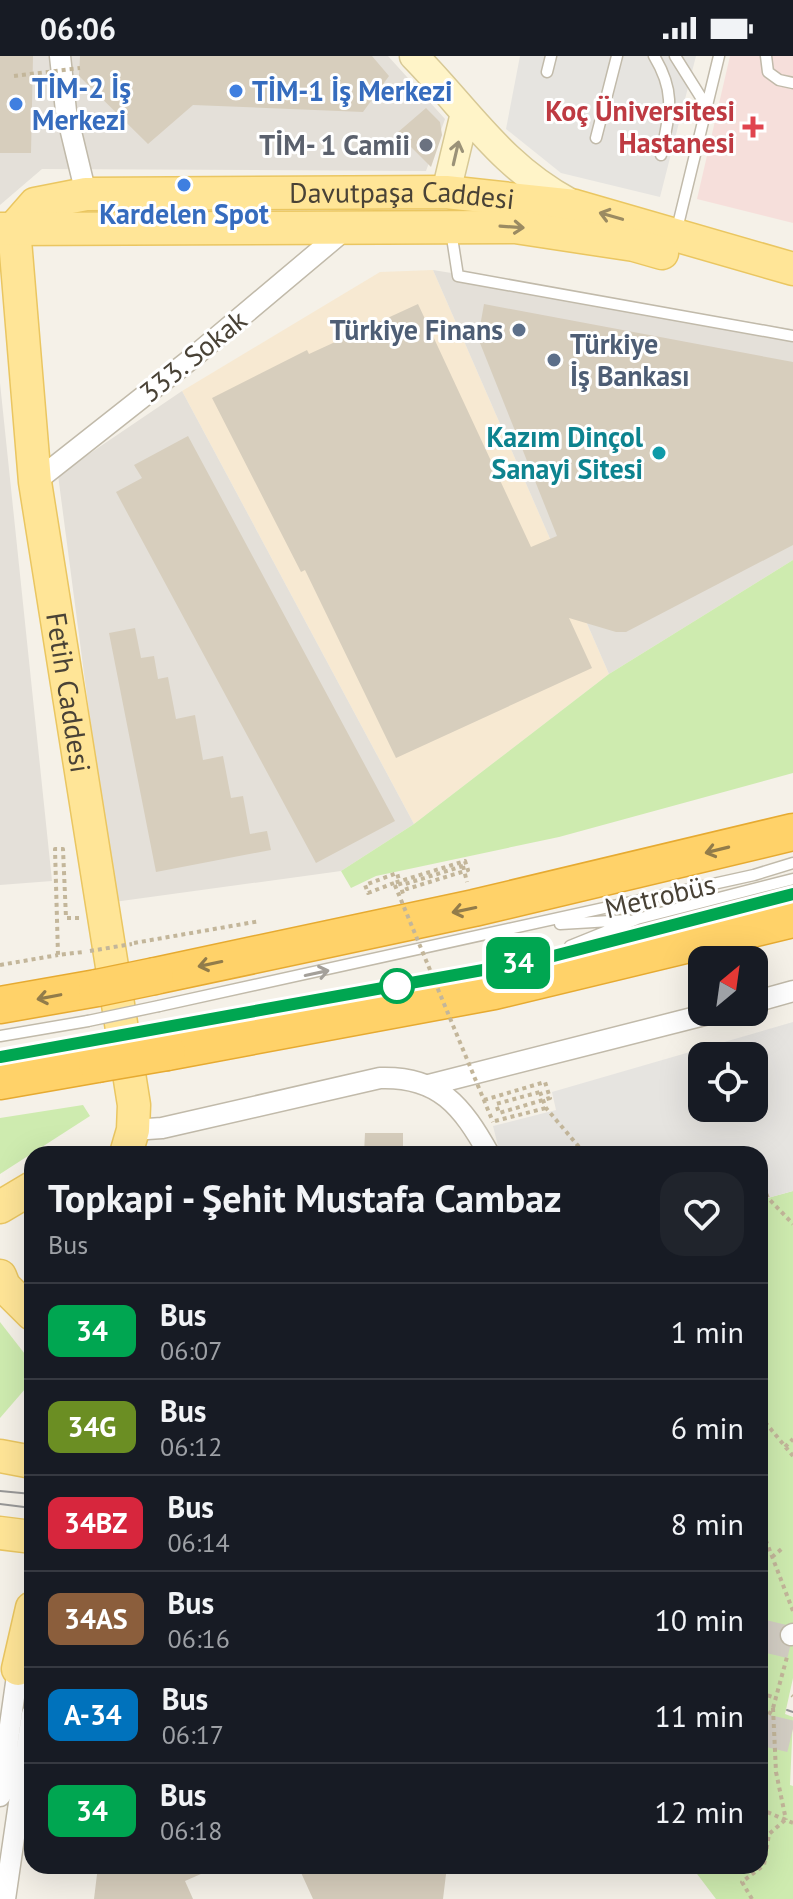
<!DOCTYPE html>
<html lang="en">
<head>
<meta charset="utf-8">
<style>
	:root { --surface:#171b24; --page:#20242c; --text:#f1f3f6; --muted:#9ea1a6; --line:#363941 }
	body { margin:0; font-family:"PT Sans",sans-serif; background:var(--page); color:var(--text); height:100vh; display:flex; flex-direction:column; font-size:30px; white-space:nowrap }
	* { box-sizing:border-box; margin:0 }
	p { font-size:26px; color:var(--muted) }
	.icon { flex:none; width:44px; height:44px; fill:none; stroke:currentColor; stroke-width:2; stroke-linecap:round; stroke-linejoin:round }
	.map { position:relative; flex:1; overflow:hidden }
	.drawer { position:absolute; left:24px; top:1090px; width:744px; height:728px; display:flex; flex-direction:column; background:var(--surface); border-radius:24px; box-shadow:0 8px 32px #0002 }
	.drawer>* { flex:none }
	.badge { padding:0 16px; border-radius:12px; font-size:28px; line-height:52px }
	.needle { width:52px; rotate:29deg }
	.buttons { position:absolute; left:688px; top:890px; display:grid; gap:16px }
	.buttons a { display:grid; place-items:center; width:80px; height:80px; border-radius:16px; background:var(--surface); box-shadow:0 8px 32px #0002; font-size:40px }
	.map>.badge { position:absolute; translate:-50% -50%; box-shadow:0 0 0 4px #fff }
	.round { display:grid; place-items:center; flex:none; width:84px; height:84px; border-radius:24px; background:var(--page) }
	.head { display:flex; align-items:center; justify-content:space-between; height:136px; padding:0 24px }
	h1 { font-size:38px; font-weight:800; line-height:60px }
	ul { padding:0; list-style:none }
	li { display:flex; align-items:center; gap:24px; height:96px; padding:0 24px; border-top:2px solid var(--line) }
	li div { flex:1 }
	li b { display:block; font-size:30px }
	li em { font-style:normal }
	li .badge { min-width:88px; font-weight:700; text-align:center }
	.status { display:flex; justify-content:space-between; align-items:center; height:56px; padding:0 40px; background:var(--surface); direction:ltr }
	.status svg { height:22px; fill:currentColor }
	.map>svg:first-child { display:block }
	.commercial { fill:#f7e9d2 }
	.industrial { fill:#e4e0d9 }
	.medical { fill:#f6dfdb }
	.green { fill:#ceebaf }
	.parking { fill:#e6e4e0; fill-rule:evenodd }
	.building { fill:#d7cebd }
	.lines { fill:none; stroke-linecap:round; stroke-linejoin:round }
	.primary-tunnel { stroke:#d3cec4; stroke-width:32; stroke-dasharray:32 16; stroke-linecap:butt }
	.lane-casing { stroke:#c1baaa; stroke-width:13 }
	.street-casing { stroke:#c1baaa; stroke-width:23 }
	.secondary-casing { stroke:#d7c895; stroke-width:31 }
	.primary-casing { stroke:#eac661; stroke-width:35 }
	.highway-casing { stroke:#e6aa31; stroke-width:39 }
	.path { stroke:#c3b69a; stroke-width:4; stroke-dasharray:4 4; stroke-linecap:butt }
	.lane { stroke:#fff; stroke-width:10 }
	.street { stroke:#fff; stroke-width:20 }
	.secondary { stroke:#fff4c8; stroke-width:28 }
	.primary { stroke:#ffe597; stroke-width:32 }
	.highway { stroke:#ffd269; stroke-width:36 }
	.tram { stroke:#979797; stroke-width:2 }
	.lane-bridge-casing { stroke:#c1baaa; stroke-width:13; stroke-linecap:butt }
	.highway-bridge-casing { stroke:#e6aa31; stroke-width:39; stroke-linecap:butt }
	.path-bridge { stroke:#c3b69a; stroke-width:4; stroke-dasharray:4 4; stroke-linecap:butt }
	.lane-bridge { stroke:#fff; stroke-width:10 }
	.highway-bridge { stroke:#ffd269; stroke-width:36 }
	.oneway { stroke:#9b9278 }
	.oneway2 { stroke:#9b8b62 }
	.oneway3 { stroke:#927c4a }
	.oneway4 { stroke:#a4a09a }
	.line-casing { stroke:#fff; stroke-width:18 }
	.line { stroke:#00a651; stroke-width:12 }
	.shop-dot { fill:#3f7fe0; stroke:#fff; stroke-width:3 }
	.health-dot { fill:#e0444e; stroke:#fff; stroke-width:3 }
	.worship-dot { fill:#6b7280; stroke:#fff; stroke-width:3 }
	.service-dot { fill:#5c6f8a; stroke:#fff; stroke-width:3 }
	.culture-dot { fill:#0f9aa8; stroke:#fff; stroke-width:3 }
	.stop-dot { fill:#fff; stroke:#00a651; stroke-width:4 }
	.labels { text-anchor:middle; stroke-width:6; stroke-linejoin:round; paint-order:stroke }
	.shop-label { font-size:28px; font-weight:bold; fill:#366cbe; stroke:#fff; text-anchor:start }
	.health-label { font-size:28px; font-weight:bold; fill:#be3a42; stroke:#fff; text-anchor:end }
	.worship-label { font-size:28px; font-weight:bold; fill:#5b616d; stroke:#fff; text-anchor:end }
	.street-label { font-size:28px; fill:#494236; stroke:#fff }
	.service-label { font-size:28px; font-weight:bold; fill:#4e5e75; stroke:#fff; text-anchor:end }
	.culture-label { font-size:28px; font-weight:bold; fill:#0d838f; stroke:#fff; text-anchor:end }
</style>
</head>
<body>
<div class="status"><b>06:06</b><svg viewBox="0 0 49 12"><path d="M0 12V9h3v3zM5 12V6h3v6zM10 12V3h3v9zM15 12V0h3v12zM26 1h20v11H26zM47 4h2v5h-2z"/></svg></div>
<div class="map">
<svg width="793" height="1843" viewBox="0 0 793 1843">
	<rect width="100%" height="100%" fill="#f5f1e8"/>
	<!-- commercial -->
	<path class="commercial" d="M 433,214 L 609,618 L 414,768 L 182,335 L 380,216 Z"/>
	<!-- industrial -->
	<path class="industrial" d="M 0,0 L 388,0 L 445,63 L 426,115 L 42,113 L 0,149 Z
		M 433,214 L 793,273 L 793,504 L 609,618 Z
		M 0,327 L 52,825 L 0,829 Z
		M 182,335 L 414,768 L 341,815 L 114,846 L 58,419 Z"/>
	<!-- medical -->
	<path class="medical" d="M 730,0 L 793,0 L 793,167 L 697,143 Z"/>
	<!-- green -->
	<path class="green" d="M 793,504 L 793,717 L 559,781 L 376,820 L 351,832 L 341,815 L 414,768 L 609,618 Z
		M 83,1049 L 90,1060 L 0,1118 L 0,1062 Z
		M 793,1135 L 793,1622 L 785,1658 L 793,1661 L 790,1729 L 793,1730 L 793,1843 L 716,1843 L 691,1810 L 760,1810 L 760,1144 Z
		M 0,1266 L 28,1302 L 32,1325 L 0,1362 Z"/>
	<!-- parking -->
	<path class="parking" d="M 520,0 L 696,0 L 660,141 L 561,117 L 506,73 Z
		M 793,966 L 793,1135 L 760,1144 L 760,1098 L 500,1098 L 493,1070 L 556,1054 L 552,1036 ZM 702,1000 L 754,1000 L 754,1052 L 702,1052 Z"/>
	<!-- building -->
	<path class="building" d="M 0,0 L 33,0 L 31,97 L 0,97 Z
		M 80,0 L 372,0 L 389,20 L 363,56 L 193,49 L 148,88 L 79,20 Z
		M 426,52 L 440,66 L 442,79 L 431,111 L 397,77 Z
		M 418,248 L 531,491 L 557,480 L 478,282 L 484,248 L 793,306 L 793,489 L 626,576 L 616,576 L 569,562 L 592,612 L 396,702 L 305,514 L 301,516 L 212,342 L 307,294 L 309,298 Z
		M 188,380 L 395,765 L 316,807 L 116,436 L 142,422 L 134,409 Z
		M 135,572 L 141,602 L 154,600 L 158,623 L 168,621 L 176,663 L 195,659 L 203,704 L 223,700 L 231,742 L 243,740 L 250,778 L 267,775 L 271,794 L 156,816 L 109,577 Z
		M 365,1077 L 403,1077 L 403,1098 L 364,1098 Z
		M 98,1810 L 219,1810 L 185,1825 L 193,1843 L 94,1843 Z
		M 298,1810 L 447,1810 L 443,1843 L 313,1843 Z"/>
	<g class="lines">
		<!-- primary-tunnel -->
		<path class="primary-tunnel" d="M 760,1579 L 793,1587
			M 760,1673 L 793,1681"/>
		<!-- lane casing -->
		<g class="lane-casing">
			<path id="lane" d="M 654,0 C 677,38 669,58 661,99
				M 675,0 L 707,51
				M 766,0 L 768,16 L 779,24 L 793,27
				M 547,16 L 551,0
				M 596,82 L 617,0
				M 451,175 L 458,220 L 793,280
				M 676,177 L 719,0
				M 560,868 L 628,864
				M 570,890 L 637,863 L 793,823
				M 159,950 L 754,819 L 793,807
				M 163,972 L 538,904 L 793,838
				M 0,980 L 88,965
				M 0,1001 L 98,985"/>
		</g>
		<!-- street casing -->
		<g class="street-casing">
			<path id="street" d="M 60,0 L 66,55 L 86,138
				M 35,426 L 191,303 L 348,171
				M 754,946 L 793,935
				M 429,1029 L 716,956
				M 133,1074 L 162,1072 L 380,1022 C 439,1020 462,1050 489,1098
				M 791,1579 L 793,1578
				M 0,1740 L 18,1613
				M 5,1843 L 32,1658"/>
		</g>
		<!-- secondary casing -->
		<g class="secondary-casing">
			<path id="secondary" d="M 414,0 C 468,55 501,110 570,147
				M 446,136 L 465,57"/>
		</g>
		<!-- primary casing -->
		<g class="primary-casing">
			<g id="primary">
				<path id="s1" d="M 14,172 L 35,426 L 134,1049 L 133,1074 L 126,1098"/>
				<path id="s2" d="M 14,172 L 35,148 L 86,138 L 446,136 L 575,150 L 793,213"/>
				<path d="M 0,173 L 515,171 L 634,189 L 662,197"/>
				<path d="M 0,1151 L 32,1132"/>
				<path d="M 0,1220 L 4,1230 L 32,1258"/>
				<path d="M 0,1400 L 32,1406"/>
				<path d="M 0,1477 L 32,1481"/>
				<path d="M 18,1613 L 32,1552"/>
			</g>
		</g>
		<!-- highway casing -->
		<g class="highway-casing">
			<path id="highway" d="M 155,920 L 474,852 L 793,776
				M 0,949 L 97,932
				M 167,996 L 494,935 L 793,863
				M 0,1025 L 97,1008"/>
		</g>
		<!-- path -->
		<path class="path" d="M 463,810 L 467,826
			M 394,827 L 368,837 L 365,829 L 397,817 L 403,838
			M 79,862 L 66,862 L 63,793 L 55,793 L 58,899 L 83,896
			M 134,887 L 260,865
			M 0,909 L 58,899
			M 540,1036 L 546,1052 L 585,1098
			M 495,1065 L 546,1052
			M 760,1123 L 768,1142 L 793,1168
			M 760,1360 L 793,1400
			M 785,1391 L 793,1383
			M 760,1469 L 793,1555
			M 772,1501 L 784,1491
			M 760,1637 L 776,1642
			M 792,1639 L 793,1640
			M 773,1652 L 776,1716 L 786,1764
			M 760,1672 L 773,1652 L 787,1601
			M 760,1753 L 793,1767
			M 752,1843 L 742,1826 L 764,1809 L 769,1778 L 785,1764"/>
		<!-- lane -->
		<use href="#lane" class="lane"/>
		<!-- street -->
		<use href="#street" class="street"/>
		<!-- secondary -->
		<use href="#secondary" class="secondary"/>
		<!-- primary -->
		<use href="#primary" class="primary"/>
		<!-- highway -->
		<use href="#highway" class="highway"/>
		<!-- tram -->
		<path class="tram" d="M 0,1435 L 32,1438
			M 0,1448 L 32,1452
			M 787,1654 L 793,1656"/>
		<!-- lane-bridge casing -->
		<g class="lane-bridge-casing">
			<path id="lane-bridge" d="M 88,965 L 159,950
				M 98,985 L 163,972"/>
		</g>
		<!-- highway-bridge casing -->
		<g class="highway-bridge-casing">
			<path id="highway-bridge" d="M 97,932 L 155,920
				M 97,1008 L 167,996"/>
		</g>
		<!-- path-bridge -->
		<path class="path-bridge" d="M 14,20 L 80,12
			M 463,810 L 405,828 L 407,833 L 468,814 L 465,805 L 394,827 L 493,1066
			M 90,895 L 132,888
			M 484,1044 L 545,1026 L 550,1042 L 499,1057 L 496,1048 L 540,1036"/>
		<!-- lane-bridge -->
		<use href="#lane-bridge" class="lane-bridge"/>
		<!-- highway-bridge -->
		<use href="#highway-bridge" class="highway-bridge"/>
	</g>
	<!-- one-way arrows -->
	<defs><path id="oneway-shaft" d="M-6 0H5M1.5-3L5.5 0L1.5 3" fill="none" stroke-width="1.6" stroke-linecap="round" stroke-linejoin="round" transform="scale(2)"/></defs>
	<use class="oneway" href="#oneway-shaft" transform="translate(456 97) rotate(-77)"/>
	<g class="oneway2">
		<use href="#oneway-shaft" transform="translate(611 160) rotate(-164)"/>
		<use href="#oneway-shaft" transform="translate(512 171) rotate(4)"/>
	</g>
	<g class="oneway3">
		<use href="#oneway-shaft" transform="translate(717 794) rotate(166)"/>
		<use href="#oneway-shaft" transform="translate(464 854) rotate(168)"/>
		<use href="#oneway-shaft" transform="translate(210 908) rotate(168)"/>
		<use href="#oneway-shaft" transform="translate(49 941) rotate(169)"/>
	</g>
	<use class="oneway4" href="#oneway-shaft" transform="translate(317 917) rotate(-12)"/>
	<g class="lines">
		<!-- line casing -->
		<g class="line-casing">
			<path id="line" d="M 0,1001 L 538,904 L 793,838"/>
		</g>
		<!-- line -->
		<use href="#line" class="line"/>
	</g>
	<!-- markers -->
	<g class="shop-dot">
		<circle cx="236" cy="35" r="8"/>
		<circle cx="16" cy="48" r="8"/>
		<circle cx="184" cy="129" r="8"/>
	</g>
	<path class="health-dot" d="M749 59h8v8h8v8h-8v8h-8v-8h-8v-8h8z"/>
	<circle class="worship-dot" cx="426" cy="89" r="8"/>
	<g class="service-dot">
		<circle cx="519" cy="274" r="8"/>
		<circle cx="554" cy="304" r="8"/>
	</g>
	<circle class="culture-dot" cx="659" cy="397" r="8"/>
	<circle class="stop-dot" cx="397" cy="930" r="16"/>
	<g class="labels">
		<!-- shop labels -->
		<g class="shop-label">
			<text x="32" y="42">TİM-2 İş<tspan x="32" dy="32">Merkezi</tspan></text>
			<text x="252" y="45">TİM-1 İş Merkezi</text>
			<text x="184" y="168" text-anchor="middle">Kardelen Spot</text>
		</g>
		<!-- health labels -->
		<g class="health-label">
			<text x="735" y="65">Koç Üniversitesi<tspan x="735" dy="32">Hastanesi</tspan></text>
		</g>
		<!-- worship labels -->
		<g class="worship-label">
			<text x="410" y="99">TİM- 1 Camii</text>
		</g>
		<!-- street labels -->
		<g class="street-label">
			<text dy="10" stroke="none"><textPath href="#s2" startOffset="400">Davutpaşa Caddesi</textPath></text>
			<text transform="translate(193 300) rotate(-39)" y="10">333. Sokak</text>
			<text dy="10" stroke="none"><textPath href="#s1" startOffset="468">Fetih Caddesi</textPath></text>
			<text transform="translate(660 840) rotate(-13)" y="10">Metrobüs</text>
		</g>
		<!-- service labels -->
		<g class="service-label">
			<text x="503" y="284">Türkiye Finans</text>
			<text x="570" y="298" text-anchor="start">Türkiye<tspan x="570" dy="32">İş Bankası</tspan></text>
		</g>
		<!-- culture labels -->
		<g class="culture-label">
			<text x="643" y="391">Kazım Dinçol<tspan x="643" dy="32">Sanayi Sitesi</tspan></text>
		</g>
	</g>
</svg>
<div class="buttons">
<a><svg class="needle" viewBox="-14 -14 28 28"><path d="M0-13l5 13h-10z" fill="#e53935"/><path d="M0 13l5-13h-10z" fill="#9ea1a6"/></svg></a>
<a><svg class="icon" aria-label="locate" viewBox="0 0 24 24"><circle cx="12" cy="12" r="6"/><path d="M12 2v4M12 18v4M2 12h4M18 12h4"/></svg></a>
</div>
<b class="badge" style="left:518px;top:907px;background:#00a651;color:#fff">34</b>
<section class="drawer">
<div class="head"><div><h1>Topkapi - Şehit Mustafa Cambaz</h1><p>Bus</p></div><a class="round"><svg class="icon" aria-label="heart" viewBox="0 0 24 24"><path d="M12 20l-8-8c-3-5 5-10 8-4 3-6 11-1 8 4z"/></svg></a></div>
<ul>
<li><span class="badge" style="background:#00a651;color:#fff">34</span><div><b>Bus</b><p>06:07</p></div><em>1 min</em></li>
<li><span class="badge" style="background:#6b8e23;color:#fff">34G</span><div><b>Bus</b><p>06:12</p></div><em>6 min</em></li>
<li><span class="badge" style="background:#d7263d;color:#fff">34BZ</span><div><b>Bus</b><p>06:14</p></div><em>8 min</em></li>
<li><span class="badge" style="background:#8b5e3c;color:#fff">34AS</span><div><b>Bus</b><p>06:16</p></div><em>10 min</em></li>
<li><span class="badge" style="background:#0072bc;color:#fff">A-34</span><div><b>Bus</b><p>06:17</p></div><em>11 min</em></li>
<li><span class="badge" style="background:#00a651;color:#fff">34</span><div><b>Bus</b><p>06:18</p></div><em>12 min</em></li>
</ul>
</section>
</div>
</body>
</html>
